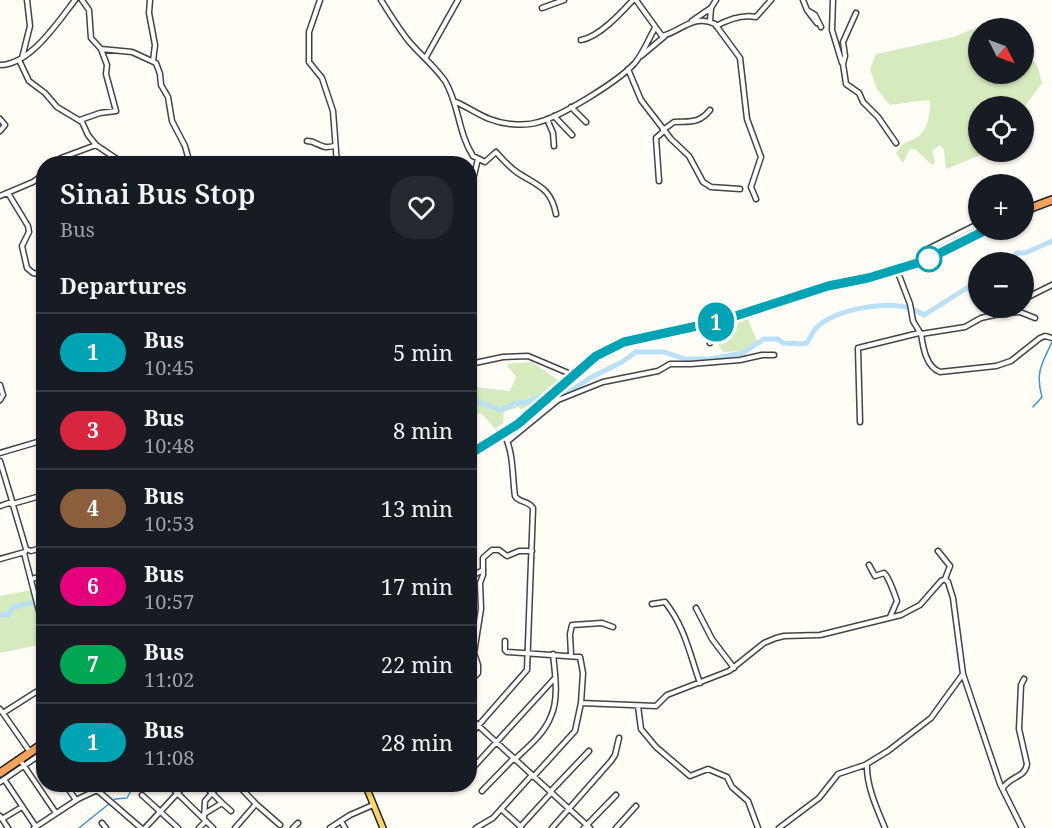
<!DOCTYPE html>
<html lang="en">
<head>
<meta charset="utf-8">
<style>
	:root { --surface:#171b24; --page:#242831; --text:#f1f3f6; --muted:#9ea1a6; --line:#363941 }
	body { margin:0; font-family:"Noto Serif",serif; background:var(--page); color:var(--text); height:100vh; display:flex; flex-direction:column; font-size:22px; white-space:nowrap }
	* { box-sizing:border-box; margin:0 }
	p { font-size:20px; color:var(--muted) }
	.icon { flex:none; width:33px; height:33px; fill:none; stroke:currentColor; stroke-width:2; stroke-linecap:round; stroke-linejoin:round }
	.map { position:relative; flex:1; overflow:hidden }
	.panel { position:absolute; left:36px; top:156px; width:441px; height:636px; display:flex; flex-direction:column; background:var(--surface); border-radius:24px; box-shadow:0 2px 4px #0004 }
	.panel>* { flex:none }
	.badge { padding:0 12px; border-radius:20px; font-size:21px; line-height:39px }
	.needle { width:39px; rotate:132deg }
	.tools { position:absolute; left:968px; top:18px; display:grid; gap:12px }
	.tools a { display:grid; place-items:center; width:66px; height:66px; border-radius:50%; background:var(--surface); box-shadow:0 2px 4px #0004; font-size:30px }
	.map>.badge { position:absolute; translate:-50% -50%; box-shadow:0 0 0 3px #fff }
	h2 { padding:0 24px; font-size:22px; line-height:54px }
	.round { display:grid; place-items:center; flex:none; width:63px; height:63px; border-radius:24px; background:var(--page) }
	.head { display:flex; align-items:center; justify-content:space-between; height:102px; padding:0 24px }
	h1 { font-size:28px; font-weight:600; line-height:45px }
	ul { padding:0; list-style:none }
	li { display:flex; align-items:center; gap:18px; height:78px; padding:0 24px; border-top:2px solid var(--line) }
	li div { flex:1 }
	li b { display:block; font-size:22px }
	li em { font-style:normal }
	li .badge { min-width:66px; font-weight:700; text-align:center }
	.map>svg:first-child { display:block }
	.green { fill:#d5ebbd }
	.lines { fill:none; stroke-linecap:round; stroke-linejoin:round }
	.stream { stroke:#3f96cf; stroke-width:1.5 }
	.river { stroke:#b9e0f7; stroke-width:5 }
	.minor-casing { stroke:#444; stroke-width:7 }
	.major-casing { stroke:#222; stroke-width:8 }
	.highway-casing { stroke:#222; stroke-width:10 }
	.minor { stroke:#fff; stroke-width:4 }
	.major { stroke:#f9d66b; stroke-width:5 }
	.highway { stroke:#f5a25d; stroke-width:7 }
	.line-casing { stroke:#fff; stroke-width:14 }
	.line { stroke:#00a3b4; stroke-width:9 }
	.stop-dot { fill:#fff; stroke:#00a3b4; stroke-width:3 }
</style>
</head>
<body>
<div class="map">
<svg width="1052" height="828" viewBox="0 0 1052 828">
	<rect width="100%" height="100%" fill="#fffdf5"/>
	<!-- green -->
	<path class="green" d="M 979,26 L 988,28 L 978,28 L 978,74 L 1023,74 L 1023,45 L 1038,67 L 1042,83 L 1026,105 L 1030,112 L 1030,123 L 1023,128 L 1023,106 L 978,106 L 978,152 L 988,152 L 946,169 L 944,150 L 940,145 L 932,151 L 935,162 L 932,165 L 915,149 L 910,149 L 903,163 L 896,153 C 901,145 905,142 914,139 C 928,133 930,114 930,101 C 921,99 902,104 890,105 L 877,89 L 870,69 L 876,54 L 954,37 Z
		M 747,317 L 757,341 L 742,351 L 723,352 L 718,344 L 727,343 L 722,325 Z
		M 532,362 L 559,381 L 539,402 L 521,409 L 518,407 L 504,412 L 503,423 L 495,429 L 482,414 L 475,413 L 470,419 L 470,390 L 476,387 L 510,391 L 516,377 L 506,364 Z
		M 43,588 L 43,644 L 0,653 L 0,596 Z"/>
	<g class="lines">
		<!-- stream -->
		<path class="stream" d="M 1033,407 L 1042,397 C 1035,373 1042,363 1052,342
			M 79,828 L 115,799 L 127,798 L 133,787 L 132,784"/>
		<!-- river -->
		<path class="river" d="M 1009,262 L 1017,253 L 1025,253 L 1052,241
			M 470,413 L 476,401 L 500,410 L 517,403 L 528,402 L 541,396 L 566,394 L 590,378 L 622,362 L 636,352 L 664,352 L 685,359 L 709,359 L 743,353 L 764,339 L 778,339 L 783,343 L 802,344 L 807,343 C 810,338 813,331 817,327 C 836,309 888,300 912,309 C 916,310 920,313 924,315 L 978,281
			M 40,603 L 44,603
			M 0,615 L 8,615 L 13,607 L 31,603"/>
		<!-- minor casing -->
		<g class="minor-casing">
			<path id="minor" d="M 82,0 L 89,10 L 91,38 L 101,49 L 132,52 L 156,63 L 160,74 L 161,85 L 168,97 L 172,121 L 185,146 L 190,164
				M 150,0 L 149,13 L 155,45 L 153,61
				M 320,0 L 309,32 L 309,62 L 322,78 L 333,111 L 337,164
				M 381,0 C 389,13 398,27 407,39 C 419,54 434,65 445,81 C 459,104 458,133 473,156 L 485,162 L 496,152 C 503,160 509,167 518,173 C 538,186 551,188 556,214
				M 636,0 L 662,36 C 680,32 694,13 715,24 L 740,58 L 747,119 L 761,157 L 751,187 L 756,199
				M 803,0 L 807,10 L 815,15 L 821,27
				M 833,0 L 832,30 L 842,63
				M 542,8 L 564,0
				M 807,10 L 817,23
				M 856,13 L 843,42 L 845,56 L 843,64 L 846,84 L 859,93 L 863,102 L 878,117 L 896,143
				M 692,21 L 711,8
				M 710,21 L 711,8 L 716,0
				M 716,26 C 729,19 743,14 756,17 L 771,0
				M 581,40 C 599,37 621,13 633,0
				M 641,56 L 665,36
				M 426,57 L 458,0
				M 22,58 L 30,26 L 27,0
				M 19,60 L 29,81 L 45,93 L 57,107 L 82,122 L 88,135 L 96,145 L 124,164
				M 0,65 C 30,65 58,22 75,0
				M 628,69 L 641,100 L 671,139 L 689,156 L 703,182 L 711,187 L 740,189
				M 456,102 C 476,111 487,122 511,124 C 520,125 530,125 539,122 C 562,116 617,82 634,64 C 643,54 648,40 655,28
				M 571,107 L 586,122
				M 554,116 L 572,135
				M 0,119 L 5,125 L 0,131
				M 547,119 L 553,133 L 554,146
				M 80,120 L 100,113 L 116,111 L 106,74 L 107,65 L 101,49
				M 663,130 L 674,122 C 690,121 699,124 710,110
				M 307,141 C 318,141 320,150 334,146
				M 53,164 L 61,158 L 96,145
				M 659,181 L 656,138 L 664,131
				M 470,192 L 478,159
				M 8,193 L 28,226 L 29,232 L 22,246 L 27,268 L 33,273 L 44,275
				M 0,196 L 33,182 L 44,174
				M 923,261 L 924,251 L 978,224
				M 897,270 L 910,304 L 913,321 L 921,334 L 965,327 L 981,318 L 1003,313 L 1020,312 L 1035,318
				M 1030,296 L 1052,285
				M 921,334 C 923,347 926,367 940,372 L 996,366 L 1011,361 L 1040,338 L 1045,336 L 1052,338
				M 710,343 L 719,321
				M 470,364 L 503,357 L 528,356 L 573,375
				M 0,385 L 3,395 L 0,400
				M 860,422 L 858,348 L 919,333
				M 508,441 L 558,400 L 603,382 L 658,371 L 670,364 L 691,364 L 740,360 L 762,355 L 774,355
				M 0,453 L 44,440
				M 0,461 L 13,504
				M 12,504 L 44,495
				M 0,506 L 9,503 L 13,505 L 26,549 L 31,551 L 44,547
				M 938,551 L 950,566 L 945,579
				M 24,553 L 40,615
				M 0,559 L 25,552
				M 869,565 L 875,576 L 884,573 C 888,576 895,595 897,601 L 890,617
				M 470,577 L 483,570
				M 31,579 L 44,576
				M 652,604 L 665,602 C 685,627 690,655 700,683
				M 696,608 L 712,639 L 734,668
				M 505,641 L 505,650 L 507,652 L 580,657 L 583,673 L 581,703
				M 571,655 L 570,634 L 572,625 L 602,623 L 613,627
				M 470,682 L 478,673 L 478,665 L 474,653 L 481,609 L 480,583 L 483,575 L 483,558 L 492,550 L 499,550 L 507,556 L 519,551 L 532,551
				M 638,706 L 641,729 L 656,747 L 690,776 L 708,769 L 727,777 L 732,787 L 748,801 L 758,828
				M 0,709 L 30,752
				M 3,713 L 36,692
				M 470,718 L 590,828
				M 470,735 L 527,670 L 533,508 C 528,500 519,503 515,496 C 512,475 514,453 504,434
				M 20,760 L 56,813
				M 514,760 C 527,748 545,733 551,716 C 559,699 555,673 553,654
				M 867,764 C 866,785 877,809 885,828
				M 470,771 L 554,679
				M 533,777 L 575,731 L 581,703 L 656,706 L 667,695 L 729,671 L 764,643 L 776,638 L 784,636 L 820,635 L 901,615 L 920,605 L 941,581 L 945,579 L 948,582 L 953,598 L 963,674 L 1000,784 L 1022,828
				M 4,779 L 36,827
				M 0,782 L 44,752
				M 65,784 L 76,800
				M 168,784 L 213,828
				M 203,784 L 222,803
				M 1003,788 C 1010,776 1025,778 1027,764 L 1019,729 L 1021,685 L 1024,679
				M 482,791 L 513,759
				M 550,792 L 589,751
				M 142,795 L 178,828
				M 256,804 L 280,825
				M 501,809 L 521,827
				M 204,814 L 222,803 L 231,811
				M 0,816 L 8,828
				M 2,819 L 22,807
				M 204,819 L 205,801 L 220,784
				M 341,821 L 345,828
				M 102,823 L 106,828
				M 520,827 L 551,793
				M 34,828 L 78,799 L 97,790 L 141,828
				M 145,828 L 186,784
				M 199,828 L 206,821
				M 235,828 L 256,804 L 237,784
				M 293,828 L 298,823
				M 330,828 L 350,815 L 373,805
				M 476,828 L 493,818 L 531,776
				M 552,828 L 611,761 L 615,755 L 619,738
				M 584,828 L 616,795
				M 616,828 L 636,806
				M 779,828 L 819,798 L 838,774 L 865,765 L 888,751 L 931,718 L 963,674"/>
		</g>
		<!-- major casing -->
		<g class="major-casing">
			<path id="major" d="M 365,784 L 383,828"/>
		</g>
		<!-- highway casing -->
		<g class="highway-casing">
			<path id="highway" d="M 1023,211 L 1052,200
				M 470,454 L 518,424 L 596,356 L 624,342 L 697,327 L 742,314 L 775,302 L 828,286 L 868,278 L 923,261 L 986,230
				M 0,773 L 44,743"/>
		</g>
		<!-- minor -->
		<use href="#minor" class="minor"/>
		<!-- major -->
		<use href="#major" class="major"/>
		<!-- highway -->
		<use href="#highway" class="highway"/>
	</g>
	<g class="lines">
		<!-- line casing -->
		<g class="line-casing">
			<path id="line" d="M 470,454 L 518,424 L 596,356 L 624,342 L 720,321 L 828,286 L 868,278 L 924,261 L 986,230"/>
		</g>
		<!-- line -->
		<use href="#line" class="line"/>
	</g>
	<!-- markers -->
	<circle class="stop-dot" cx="929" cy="259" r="12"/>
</svg>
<div class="tools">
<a><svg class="needle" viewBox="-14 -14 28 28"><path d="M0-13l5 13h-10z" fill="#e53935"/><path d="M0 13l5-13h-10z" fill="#9ea1a6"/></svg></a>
<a><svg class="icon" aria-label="locate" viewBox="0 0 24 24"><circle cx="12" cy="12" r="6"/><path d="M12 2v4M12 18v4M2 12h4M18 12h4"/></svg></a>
<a>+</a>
<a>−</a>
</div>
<b class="badge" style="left:716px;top:322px;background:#00a3b4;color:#fff">1</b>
<section class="panel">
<div class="head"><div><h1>Sinai Bus Stop</h1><p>Bus</p></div><a class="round"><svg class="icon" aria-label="heart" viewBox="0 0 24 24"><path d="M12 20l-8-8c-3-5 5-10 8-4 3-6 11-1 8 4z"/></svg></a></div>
<h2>Departures</h2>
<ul>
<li><span class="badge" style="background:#00a3b4;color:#fff">1</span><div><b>Bus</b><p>10:45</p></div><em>5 min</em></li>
<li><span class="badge" style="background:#d7263d;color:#fff">3</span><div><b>Bus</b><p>10:48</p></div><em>8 min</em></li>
<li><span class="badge" style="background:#8b5e3c;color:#fff">4</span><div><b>Bus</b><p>10:53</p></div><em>13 min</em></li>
<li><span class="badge" style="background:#e6007e;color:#fff">6</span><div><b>Bus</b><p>10:57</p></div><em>17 min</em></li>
<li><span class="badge" style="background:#00a651;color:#fff">7</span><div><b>Bus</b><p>11:02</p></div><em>22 min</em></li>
<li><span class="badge" style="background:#00a3b4;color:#fff">1</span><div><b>Bus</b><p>11:08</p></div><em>28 min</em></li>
</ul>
</section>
</div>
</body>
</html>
